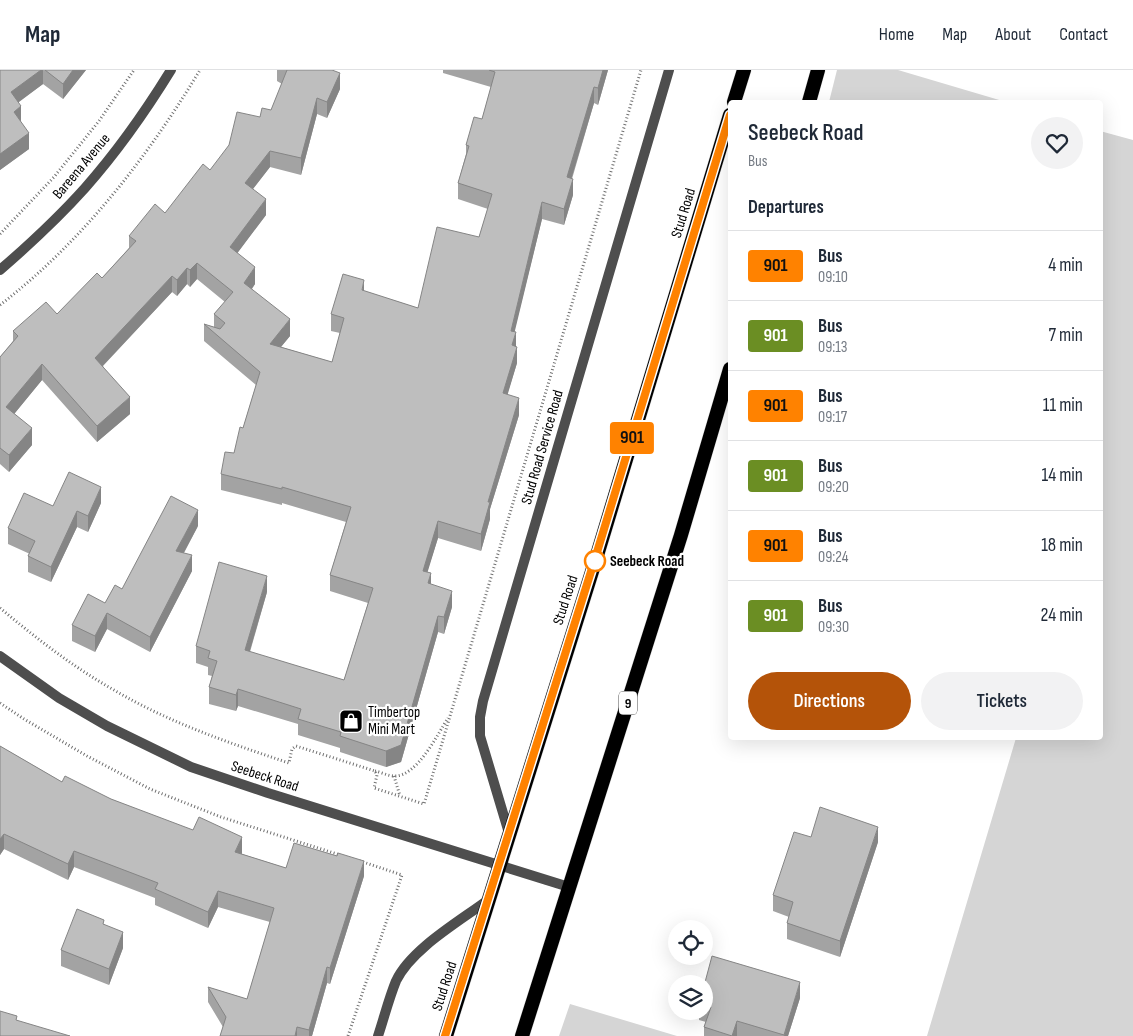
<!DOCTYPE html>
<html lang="en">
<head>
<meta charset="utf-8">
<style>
	:root { --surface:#fff; --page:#f2f2f3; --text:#1f2937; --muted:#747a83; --line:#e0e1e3; --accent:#b45309 }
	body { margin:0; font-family:"Sofia Sans Condensed",sans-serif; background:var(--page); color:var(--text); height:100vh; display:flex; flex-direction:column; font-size:19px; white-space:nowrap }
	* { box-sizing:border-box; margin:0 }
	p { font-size:16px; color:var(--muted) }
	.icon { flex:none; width:28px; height:28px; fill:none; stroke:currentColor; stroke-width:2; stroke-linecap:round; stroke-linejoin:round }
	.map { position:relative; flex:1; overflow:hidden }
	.sheet { position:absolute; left:728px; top:30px; width:375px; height:640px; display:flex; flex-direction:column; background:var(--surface); border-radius:5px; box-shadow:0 5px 20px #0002 }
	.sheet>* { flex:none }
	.badge { padding:0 10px; border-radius:4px; font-size:18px; line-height:32px }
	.controls { position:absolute; left:668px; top:850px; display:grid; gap:10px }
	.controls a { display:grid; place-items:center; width:45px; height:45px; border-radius:50%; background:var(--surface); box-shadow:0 5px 20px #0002; font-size:25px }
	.map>.badge { position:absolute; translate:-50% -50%; box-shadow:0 0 0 2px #fff }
	h2 { padding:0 20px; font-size:19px; line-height:45px }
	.round { display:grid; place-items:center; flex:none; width:52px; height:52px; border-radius:26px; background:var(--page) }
	.headline { display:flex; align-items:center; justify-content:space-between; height:85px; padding:0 20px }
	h1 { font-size:24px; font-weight:600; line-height:38px }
	.cta { display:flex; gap:10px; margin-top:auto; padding:10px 20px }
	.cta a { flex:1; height:58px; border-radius:30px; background:var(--accent); color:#fff; font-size:20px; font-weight:600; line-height:58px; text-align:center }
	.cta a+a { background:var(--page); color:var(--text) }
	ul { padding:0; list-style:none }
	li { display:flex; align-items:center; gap:15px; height:70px; padding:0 20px; border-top:1px solid var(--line) }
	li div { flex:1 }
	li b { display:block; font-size:19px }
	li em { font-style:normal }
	li .badge { min-width:55px; font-weight:700; text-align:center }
	header { display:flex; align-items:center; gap:30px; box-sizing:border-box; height:70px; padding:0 25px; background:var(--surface); border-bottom:1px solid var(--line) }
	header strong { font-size:24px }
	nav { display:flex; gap:28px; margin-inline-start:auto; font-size:18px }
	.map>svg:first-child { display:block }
	.green { fill:#d5d5d5 }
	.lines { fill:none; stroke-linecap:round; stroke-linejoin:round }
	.trunk-casing { stroke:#dbdbdb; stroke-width:15 }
	.path { stroke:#707070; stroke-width:3; stroke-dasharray:1 2.5; stroke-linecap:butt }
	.minor { stroke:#4e4e4e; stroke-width:10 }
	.trunk { stroke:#000; stroke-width:14 }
	.wall { fill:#a3a3a3 }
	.shaded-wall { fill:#858585 }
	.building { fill:#bebebe; stroke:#858585 }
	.line-casing { stroke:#fff; stroke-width:11 }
	.line { stroke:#ff8200; stroke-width:8 }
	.stop-dot { fill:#fff; stroke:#ff8200; stroke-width:2.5 }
	.labels { text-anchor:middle; stroke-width:4.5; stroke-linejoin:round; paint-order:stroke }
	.shield { fill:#fff; stroke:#4c4c4c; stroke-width:1 }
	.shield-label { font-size:14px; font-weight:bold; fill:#000 }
	.street-label { font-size:15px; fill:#000; stroke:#fff }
	.stop-label { font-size:15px; font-weight:bold; fill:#000; stroke:#fff; text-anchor:start }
	.poi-label { font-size:15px; fill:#000; stroke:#fff; text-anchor:start }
</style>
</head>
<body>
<header>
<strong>Map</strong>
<nav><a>Home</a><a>Map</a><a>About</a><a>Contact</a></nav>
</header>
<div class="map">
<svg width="1133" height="966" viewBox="0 0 1133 966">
	<rect width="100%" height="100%" fill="#fff"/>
	<!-- green -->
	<path class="green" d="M 837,0 L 898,0 L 1006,32 L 829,32 Z
		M 1100,61 L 1133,70 L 1133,966 L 927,966 L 1016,668 L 1100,668 Z
		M 570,934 L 677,966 L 559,966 Z"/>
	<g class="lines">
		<!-- trunk casing -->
		<g class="trunk-casing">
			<path id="trunk" d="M 734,32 L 744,0
				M 809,32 L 818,0
				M 446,966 L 595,492 L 730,45
				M 522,966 L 681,465 L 730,299"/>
		</g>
		<!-- path -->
		<path class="path" d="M 0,164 L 54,107 L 99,51 L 134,0
			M 0,235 C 82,172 147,88 200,0
			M 0,538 C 36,568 73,597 114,620 C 168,652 229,673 289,693 L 292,679 L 296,676 L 375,701 L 377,705 L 374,718 L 424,734 L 641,0
			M 0,633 L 24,649 L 87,686 L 150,719 L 221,747 L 340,785
			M 375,701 C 381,702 388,706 394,706 C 417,707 437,665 448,648
			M 394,706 L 400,726
			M 348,966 L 402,805 L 360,791"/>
		<!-- minor -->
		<path class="minor" d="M 0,200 C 30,174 59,147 85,118 C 116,83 147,39 171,0
			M 0,586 L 59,628 L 107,656 L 191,697 L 268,723 L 569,817
			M 509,763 L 480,666 L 480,647 L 483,631 L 669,0
			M 378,966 C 384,948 389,928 396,911 C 411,879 460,851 488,830"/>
		<!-- trunk -->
		<use href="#trunk" class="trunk"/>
	</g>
	<!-- wall -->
	<path class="wall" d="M 0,0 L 86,0 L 63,29 L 43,14 L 18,32 L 21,52 L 29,79 L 0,100 Z
		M 277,0 L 332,0 L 340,19 L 327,48 L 317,44 L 301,105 L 270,97 L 253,119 L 266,145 L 237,183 L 255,214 L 252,219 L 290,266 L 281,277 L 332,292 L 340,263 L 331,261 L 331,244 L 364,221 L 418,238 L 479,167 L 488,139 L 458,129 L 458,113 L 466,84 L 466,75 L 482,49 L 491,17 L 443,3 L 443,0 L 608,0 L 598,35 L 594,33 L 572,109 L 573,125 L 564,155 L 542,149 L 514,262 L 517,293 L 507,325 L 519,345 L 490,439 L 490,449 L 481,481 L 438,468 L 427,502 L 431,514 L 452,537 L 444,564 L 438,562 L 401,692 L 386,697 L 340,682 L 340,678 L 298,665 L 298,654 L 238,636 L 236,641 L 209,634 L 209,617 L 212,606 L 208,605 L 208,597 L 196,593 L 196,576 L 267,522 L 250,582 L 344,610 L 368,533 L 330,521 L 330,505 L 346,452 L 282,433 L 282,435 L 221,420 L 221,404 L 234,383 L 243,358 L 256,315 L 204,271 L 204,254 L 214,257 L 214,244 L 225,232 L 197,209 L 190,217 L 187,214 L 177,226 L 172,222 L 103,296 L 130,344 L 97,372 L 42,310 L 14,344 L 32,375 L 9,402 L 0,394 L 0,287 L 13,271 L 13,261 L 57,244 L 102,208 L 129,178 L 129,166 L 165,143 L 210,100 L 260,47 L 271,40 L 282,14 L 277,11 Z
		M 101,433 L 88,462 L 77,457 L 51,512 L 28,502 L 28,486 L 30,484 L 8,474 L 8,458 L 53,436 Z
		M 198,456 L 184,483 L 192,501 L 150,582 L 107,559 L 95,582 L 72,571 L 72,555 L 105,533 Z
		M 0,676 L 62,712 L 111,729 L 242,783 L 242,784 L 286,798 L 364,806 L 330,914 L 327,913 L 312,966 L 220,966 L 223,957 L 208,932 L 208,917 L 247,929 L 270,852 L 218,837 L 208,858 L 155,835 L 155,828 L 74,797 L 68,810 L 4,779 L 0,785 Z
		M 811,767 L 878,772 L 840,887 L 787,869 L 787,853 L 789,847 L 773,841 L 773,825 Z
		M 104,854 L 123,878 L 109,915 L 61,896 L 61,880 Z
		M 704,916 L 800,928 L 788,966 L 704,966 L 704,957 L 706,952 L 699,950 L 699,941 L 704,941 Z"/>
	<!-- shaded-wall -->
	<path class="shaded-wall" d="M 41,0 L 43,0 L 43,14 L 11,38 L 11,22 Z
		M 73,0 L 86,0 L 63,29 L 63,14 Z
		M 603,0 L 608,0 L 598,35 L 598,18 Z
		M 340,3 L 340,19 L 327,48 L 327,32 Z
		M 594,17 L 594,33 L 567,123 L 567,107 Z
		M 317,28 L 317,44 L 301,105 L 301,88 Z
		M 21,36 L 21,52 L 14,42 Z
		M 29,63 L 29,79 L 0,100 L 0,84 Z
		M 270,81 L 270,97 L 245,129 L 245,113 Z
		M 573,109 L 573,125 L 564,155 L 564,139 Z
		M 266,129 L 266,145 L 230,193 L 230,177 Z
		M 542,132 L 542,149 L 511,277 L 511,261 Z
		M 197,193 L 197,209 L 190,217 L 190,200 Z
		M 255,197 L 255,214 L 244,229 L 244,213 Z
		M 187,198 L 187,214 L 177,226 L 177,210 Z
		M 172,206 L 172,222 L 95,304 L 95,288 Z
		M 364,210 L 364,227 L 362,220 Z
		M 290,249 L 290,266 L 270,290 L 270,274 Z
		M 516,262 L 516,279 L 512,275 Z
		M 517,277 L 517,293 L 503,340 L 503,323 Z
		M 42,294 L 42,310 L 6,354 L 6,337 Z
		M 130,327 L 130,344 L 97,372 L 97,356 Z
		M 519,328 L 519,345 L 490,439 L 490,449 L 481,481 L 481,464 L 488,432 Z
		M 32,358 L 32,375 L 9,402 L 9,385 Z
		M 101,417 L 101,433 L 88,462 L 88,446 Z
		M 198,440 L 198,456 L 176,497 L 176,481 Z
		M 77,441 L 77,457 L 51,512 L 51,497 Z
		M 438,451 L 438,468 L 423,517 L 423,501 Z
		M 192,485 L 192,501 L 150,582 L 150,567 Z
		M 431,503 L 431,520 L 428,513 Z
		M 267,506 L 267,522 L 245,597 L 245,580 Z
		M 452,521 L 452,537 L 444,564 L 444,547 Z
		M 107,543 L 107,559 L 95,582 L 95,566 Z
		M 438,546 L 438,562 L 401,692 L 386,697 L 386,681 Z
		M 238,619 L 238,636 L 236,641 L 236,625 Z
		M 878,757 L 878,772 L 840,887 L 840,871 Z
		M 4,764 L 4,779 L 0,785 L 0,769 Z
		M 242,767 L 242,783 L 235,798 L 235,782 Z
		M 74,781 L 74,797 L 68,810 L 68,794 Z
		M 364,791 L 364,806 L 330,914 L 330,898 Z
		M 218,821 L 218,837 L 208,858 L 208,842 Z
		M 123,862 L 123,878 L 109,915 L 109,899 Z
		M 327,897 L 327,913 L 312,966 L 309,966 L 309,960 Z
		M 800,912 L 800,928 L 788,966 L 784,966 Z
		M 737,951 L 737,966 L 732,966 Z
		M 297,957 L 297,966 L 295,966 Z"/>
	<!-- building -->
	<path class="building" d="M 0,0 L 41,0 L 11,22 L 21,36 L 14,42 L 29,63 L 0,84 Z
		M 45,0 L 73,0 L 63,14 Z
		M 287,0 L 332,0 L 340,3 L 327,32 L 317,28 L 301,88 L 270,81 L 245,113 L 266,129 L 230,177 L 255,197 L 244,213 L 290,249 L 270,274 L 332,292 L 344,248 L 331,244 L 343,204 L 364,210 L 362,220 L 418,238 L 437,157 L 479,167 L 492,124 L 458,113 L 469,76 L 466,75 L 474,47 L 482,49 L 495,2 L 489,0 L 603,0 L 598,18 L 594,17 L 567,107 L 573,109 L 564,139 L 542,132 L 511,261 L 516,262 L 512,275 L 517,277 L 503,323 L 519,328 L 488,432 L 490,432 L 481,464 L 438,451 L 423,501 L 431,503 L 428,513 L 452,521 L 444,547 L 438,546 L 401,675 L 386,681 L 340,666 L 341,662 L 298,649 L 301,639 L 238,619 L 236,625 L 209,617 L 217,591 L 208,588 L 210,581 L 196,576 L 219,492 L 267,506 L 245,580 L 344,610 L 373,518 L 330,505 L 351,437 L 282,417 L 282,419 L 221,404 L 225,382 L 234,383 L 240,357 L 243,358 L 260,302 L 204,254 L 220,259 L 225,253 L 214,244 L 233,222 L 197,193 L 190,200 L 187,198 L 177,210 L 172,206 L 95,288 L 130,327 L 97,356 L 42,294 L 6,337 L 32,358 L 9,385 L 0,378 L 0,287 L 18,266 L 13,261 L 46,232 L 57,244 L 97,203 L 102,208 L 136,171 L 129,166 L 155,134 L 165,143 L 203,94 L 210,100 L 229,75 L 237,42 L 260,47 L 262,38 L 271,40 Z
		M 69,402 L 101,417 L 88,446 L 77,441 L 51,497 L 28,486 L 35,471 L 8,458 L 24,423 L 53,436 Z
		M 171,426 L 198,440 L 176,481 L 192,485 L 150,567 L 107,543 L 95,566 L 72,555 L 88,524 L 105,533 L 115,515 L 122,519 Z
		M 0,676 L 62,712 L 65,706 L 111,729 L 193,760 L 199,747 L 242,767 L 235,782 L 286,798 L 294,773 L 337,786 L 338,783 L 364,791 L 330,898 L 327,897 L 309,960 L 297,957 L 295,966 L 220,966 L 226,947 L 208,917 L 247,929 L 274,838 L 218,821 L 208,842 L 155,819 L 158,813 L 74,781 L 68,794 L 4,764 L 0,769 Z
		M 820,737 L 878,757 L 840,871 L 787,853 L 793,832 L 773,825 L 794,762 L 811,767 Z
		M 77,839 L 104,850 L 103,854 L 123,862 L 109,899 L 61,880 Z
		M 712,886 L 800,912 L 784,965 L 737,951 L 732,966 L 704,957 L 711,937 L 704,935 L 704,916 Z
		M 0,941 L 17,946 L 16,950 L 70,966 L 0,966 Z"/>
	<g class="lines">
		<!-- line casing -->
		<g class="line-casing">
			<path id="line" d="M 445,966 L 594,492 L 730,45"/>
		</g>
		<!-- line -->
		<use href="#line" class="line"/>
	</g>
	<!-- icons -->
	<defs>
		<g id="shop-square" transform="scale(1.25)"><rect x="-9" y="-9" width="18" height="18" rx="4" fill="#000" stroke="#fff"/><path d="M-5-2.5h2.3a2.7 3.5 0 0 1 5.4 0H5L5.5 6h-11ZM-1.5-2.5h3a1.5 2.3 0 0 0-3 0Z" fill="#fff"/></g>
	</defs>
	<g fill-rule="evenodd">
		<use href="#shop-square" x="351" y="651"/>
	</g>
	<!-- markers -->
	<circle class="stop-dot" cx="595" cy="491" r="10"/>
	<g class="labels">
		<!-- shield labels -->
		<rect class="shield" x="619" y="621.5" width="18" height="23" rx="4"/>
		<g class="shield-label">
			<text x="628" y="638">9</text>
		</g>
		<!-- street labels -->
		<g class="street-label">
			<text transform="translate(81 96) rotate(-50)" y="5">Bareena Avenue</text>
			<text transform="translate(683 143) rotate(-73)" y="5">Stud Road</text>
			<text transform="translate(542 377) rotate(-74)" y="5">Stud Road Service Road</text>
			<text transform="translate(565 530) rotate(-72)" y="5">Stud Road</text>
			<text transform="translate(265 706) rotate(18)" y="5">Seebeck Road</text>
			<text transform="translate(444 916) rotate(-72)" y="5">Stud Road</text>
		</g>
		<!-- stop labels -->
		<g class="stop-label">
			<text x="610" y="496">Seebeck Road</text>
		</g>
		<!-- poi labels -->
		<g class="poi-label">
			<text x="368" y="647">Timbertop<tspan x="368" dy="17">Mini Mart</tspan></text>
		</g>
	</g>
</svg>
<div class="controls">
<a><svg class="icon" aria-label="locate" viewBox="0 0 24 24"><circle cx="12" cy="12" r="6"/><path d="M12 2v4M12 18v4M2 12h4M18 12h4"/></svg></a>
<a><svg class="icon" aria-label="layers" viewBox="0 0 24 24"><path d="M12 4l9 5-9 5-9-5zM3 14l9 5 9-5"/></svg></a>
</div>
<b class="badge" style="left:632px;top:368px;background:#ff8200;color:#111">901</b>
<section class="sheet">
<div class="headline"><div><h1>Seebeck Road</h1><p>Bus</p></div><a class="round"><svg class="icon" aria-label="heart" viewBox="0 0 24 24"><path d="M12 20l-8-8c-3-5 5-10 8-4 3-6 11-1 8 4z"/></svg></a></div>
<h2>Departures</h2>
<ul>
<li><span class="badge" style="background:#ff8200;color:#111">901</span><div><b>Bus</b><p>09:10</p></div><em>4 min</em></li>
<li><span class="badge" style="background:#6b8e23;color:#fff">901</span><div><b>Bus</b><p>09:13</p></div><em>7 min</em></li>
<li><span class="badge" style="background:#ff8200;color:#111">901</span><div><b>Bus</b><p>09:17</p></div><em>11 min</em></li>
<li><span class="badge" style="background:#6b8e23;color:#fff">901</span><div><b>Bus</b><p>09:20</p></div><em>14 min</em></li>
<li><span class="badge" style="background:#ff8200;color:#111">901</span><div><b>Bus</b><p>09:24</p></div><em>18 min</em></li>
<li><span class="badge" style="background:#6b8e23;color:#fff">901</span><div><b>Bus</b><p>09:30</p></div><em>24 min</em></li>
</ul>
<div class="cta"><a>Directions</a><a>Tickets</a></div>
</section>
</div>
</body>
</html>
